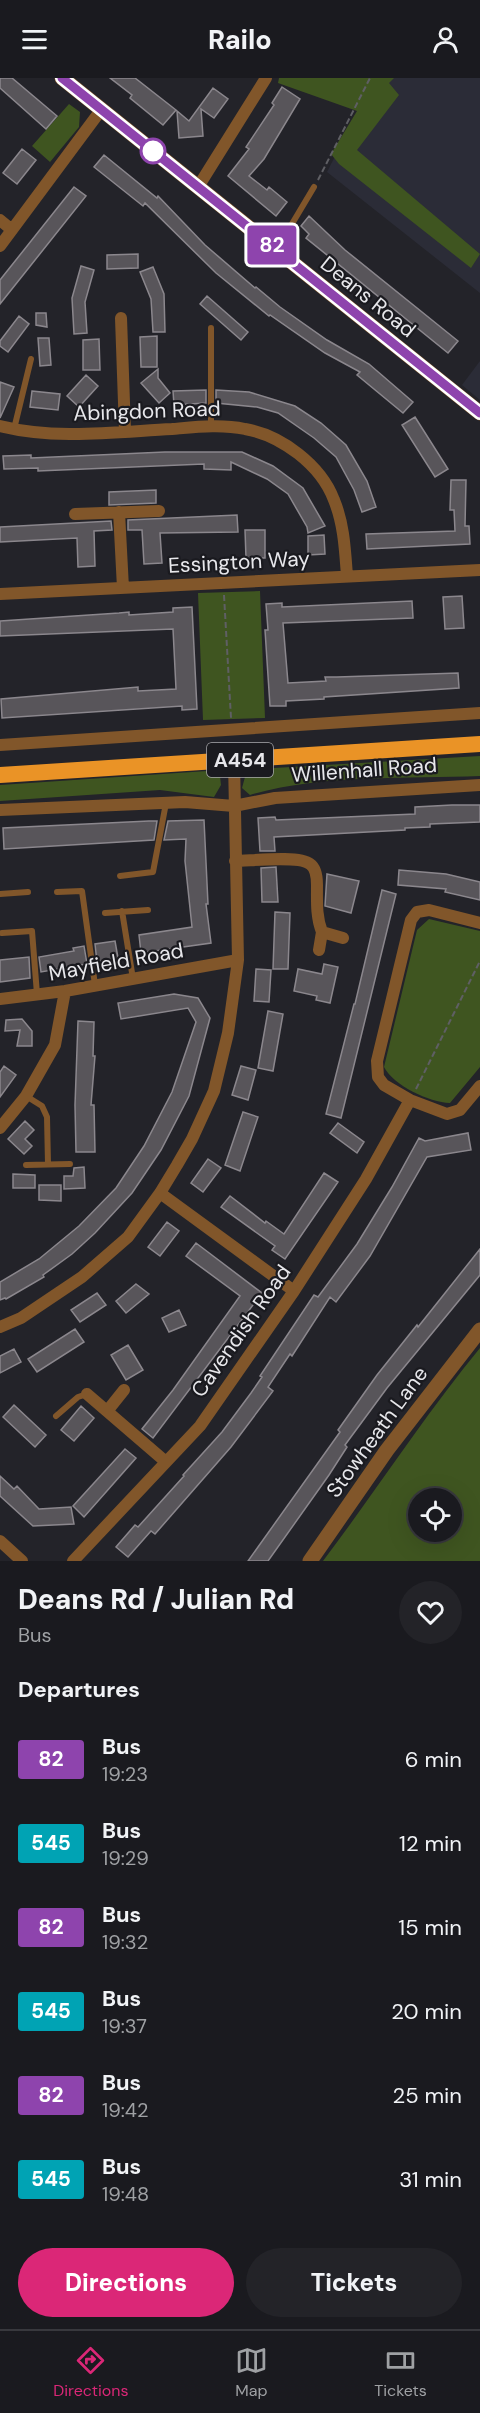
<!DOCTYPE html>
<html lang="en">
<head>
<meta charset="utf-8">
<style>
	:root { --surface:#1a1a1f; --page:#232328; --text:#f1f3f6; --muted:#9fa1a4; --line:#38383d; --accent:#db2777 }
	body { margin:0; font-family:"DM Sans",sans-serif; background:var(--page); color:var(--text); height:100vh; display:flex; flex-direction:column; font-size:22px; white-space:nowrap }
	* { box-sizing:border-box; margin:0 }
	p { font-size:20px; color:var(--muted) }
	.icon { flex:none; width:33px; height:33px; fill:none; stroke:currentColor; stroke-width:2; stroke-linecap:round; stroke-linejoin:round }
	.map { position:relative; height:1483px; overflow:hidden }
	.drawer { display:flex; flex-direction:column; background:var(--surface); flex:1 }
	.drawer>* { flex:none }
	.badge { padding:0 12px; border-radius:4px; font-size:21px; line-height:39px }
	.tools { position:absolute; left:408px; top:1410px; display:grid; gap:12px }
	.tools a { display:grid; place-items:center; width:54px; height:54px; border-radius:50%; background:var(--surface); box-shadow:0 6px 24px #0002,0 0 0 2px var(--line); font-size:30px }
	.map>.badge { position:absolute; translate:-50% -50%; box-shadow:0 0 0 3px #fff }
	h2 { padding:0 18px; font-size:22px; line-height:54px }
	.round { display:grid; place-items:center; flex:none; width:63px; height:63px; border-radius:32px; background:var(--page) }
	.summary { display:flex; align-items:center; justify-content:space-between; height:102px; padding:0 18px }
	h1 { font-size:28px; font-weight:800; line-height:45px }
	.cta { display:flex; gap:12px; margin-top:auto; padding:12px 18px }
	.cta a { flex:1; height:69px; border-radius:36px; background:var(--accent); color:#fff; font-size:24px; font-weight:800; line-height:69px; text-align:center }
	.cta a+a { background:var(--page); color:var(--text) }
	ul { padding:0; list-style:none }
	li { display:flex; align-items:center; gap:18px; height:84px; padding:0 18px }
	li div { flex:1 }
	li b { display:block; font-size:22px }
	li em { font-style:normal }
	li .badge { min-width:66px; font-weight:700; text-align:center }
	header { display:flex; justify-content:space-between; align-items:center; height:78px; padding:0 18px; background:var(--surface); font-size:27px; font-weight:800 }
	.tabs { display:flex; justify-content:space-around; align-items:center; height:84px; border-top:2px solid var(--line); background:var(--surface); font-size:16px; color:var(--muted) }
	.tabs a { display:grid; justify-items:center; gap:3px }
	.tabs .selected { color:var(--accent) }
	.map>svg:first-child { display:block }
	.built { fill:#2b2c37 }
	.green { fill:#3f5520; fill-rule:evenodd }
	.building { fill:#58555a; stroke:#8b878d; stroke-width:1.5 }
	.lines { fill:none; stroke-linecap:round; stroke-linejoin:round }
	.path { stroke:#5f5f64; stroke-width:2; stroke-dasharray:6 3; stroke-linecap:butt }
	.service { stroke:#81562a; stroke-width:6 }
	.minor { stroke:#81562a; stroke-width:12 }
	.tertiary { stroke:#81562a; stroke-width:15 }
	.trunk { stroke:#ea9326; stroke-width:16 }
	.line-casing { stroke:#fff; stroke-width:14 }
	.line { stroke:#8e44ad; stroke-width:9 }
	.stop-dot { fill:#fff; stroke:#8e44ad; stroke-width:3 }
	.labels { text-anchor:middle; stroke-width:4.5; stroke-linejoin:round; paint-order:stroke }
	.shield { fill:#1a1a1f; stroke:#aaaaae; stroke-width:1.5 }
	.shield-label { font-size:20px; font-weight:bold; fill:#e7e7eb }
	.street-label { font-size:21px; fill:#e7e7eb; stroke:#1a1a1f }
</style>
</head>
<body>
<header><svg class="icon" aria-label="menu" viewBox="0 0 24 24"><path d="M4 6h16M4 12h16M4 18h16"/></svg>Railo<svg class="icon" aria-label="person" viewBox="0 0 24 24"><circle cx="12" cy="8" r="4"/><path d="M4 21q1-7 8-7t8 7"/></svg></header>
<div class="map">
<svg width="480" height="1483" viewBox="0 0 480 1483">
	<rect width="100%" height="100%" fill="#232329"/>
	<!-- built -->
	<path class="built" d="M 375,0 L 480,0 L 480,215 L 327,94 Z
		M 480,283 L 480,322 L 462,307 Z"/>
	<!-- green -->
	<path class="green" d="M 279,0 L 394,0 L 389,5 L 399,17 L 357,72 L 480,176 L 471,190 L 339,86 L 331,76 L 357,33 L 278,5 Z
		M 69,26 L 80,34 L 79,49 L 50,84 L 32,68 Z
		M 260,513 L 265,640 L 203,642 L 198,515 Z
		M 480,678 L 480,698 C 406,701 320,696 250,717 L 242,710 L 245,699 L 257,691 Z
		M 207,693 L 220,698 L 221,707 L 214,719 L 160,712 L 0,723 L 0,707 Z
		M 429,841 L 480,853 L 480,989 L 450,1025 C 429,1024 394,1008 384,989 L 417,852 Z
		M 480,1270 L 480,1483 L 323,1483 C 376,1413 424,1338 480,1270 ZM 418,1420 L 452,1420 L 452,1454 L 418,1454 Z"/>
	<!-- building -->
	<path class="building" d="M 0,0 L 12,0 L 57,38 L 46,51 L 0,10 Z
		M 110,0 L 135,0 L 176,32 L 163,47 L 130,20 L 132,17 Z
		M 282,9 L 300,21 L 264,81 L 249,98 L 267,112 L 269,109 L 287,124 L 276,138 L 228,98 L 249,71 L 246,69 L 274,27 L 272,25 Z
		M 213,10 L 228,21 L 214,40 L 201,31 L 203,58 L 179,60 L 177,33 L 189,43 Z
		M 22,71 L 36,82 L 17,106 L 3,95 Z
		M 104,77 L 157,120 L 158,118 L 205,167 L 255,210 L 256,209 L 280,229 L 327,262 L 369,286 L 413,324 L 403,335 L 357,297 L 360,294 L 325,275 L 270,237 L 269,238 L 216,195 L 145,125 L 143,128 L 94,89 Z
		M 74,109 L 86,118 L 0,226 L 0,202 Z
		M 309,138 L 345,172 L 458,263 L 448,275 L 306,160 L 309,156 L 301,148 Z
		M 138,176 L 138,190 L 107,191 L 107,177 Z
		M 81,188 L 94,192 L 85,224 L 87,255 L 74,256 L 72,220 Z
		M 153,189 L 164,216 L 165,254 L 153,254 L 151,221 L 140,194 Z
		M 207,218 L 248,254 L 241,262 L 200,226 Z
		M 36,235 L 46,235 L 47,249 L 36,247 Z
		M 19,238 L 29,246 L 8,274 L 0,268 L 0,263 Z
		M 157,258 L 157,289 L 141,289 L 140,259 Z
		M 38,260 L 49,260 L 51,287 L 40,288 Z
		M 99,261 L 100,292 L 83,292 L 83,262 Z
		M 158,291 L 158,300 L 170,315 L 159,325 L 141,305 Z
		M 86,297 L 98,308 L 79,329 L 67,318 Z
		M 0,304 L 14,309 L 0,340 Z
		M 206,312 L 206,325 L 174,327 L 173,313 Z
		M 216,312 L 249,314 L 295,328 L 321,345 L 346,367 L 367,403 L 376,429 L 362,434 L 354,412 L 336,379 L 314,360 L 278,335 L 257,329 L 216,325 Z
		M 32,313 L 60,316 L 58,332 L 30,329 Z
		M 415,339 L 448,391 L 435,399 L 402,347 Z
		M 165,374 L 242,374 L 273,388 L 303,410 L 325,448 L 308,455 L 307,449 L 288,416 L 267,401 L 231,384 L 231,392 L 204,391 L 204,386 L 38,393 L 38,390 L 4,391 L 3,378 L 31,377 L 31,380 Z
		M 451,402 L 466,402 L 465,448 L 469,448 L 470,466 L 367,471 L 366,456 L 455,453 L 454,432 L 450,432 Z
		M 156,412 L 156,425 L 109,427 L 109,414 Z
		M 237,437 L 238,454 L 160,455 L 162,485 L 144,486 L 142,452 L 128,452 L 128,442 Z
		M 111,443 L 112,452 L 94,453 L 95,488 L 78,489 L 77,460 L 0,464 L 0,449 Z
		M 245,452 L 265,452 L 265,480 L 246,480 Z
		M 324,457 L 325,476 L 308,477 L 308,458 Z
		M 462,518 L 464,550 L 445,551 L 443,519 Z
		M 412,523 L 413,540 L 283,545 L 288,605 L 326,603 L 325,599 L 337,599 L 458,595 L 459,610 L 324,619 L 324,621 L 286,623 L 286,628 L 270,628 L 265,552 L 268,552 L 266,526 L 282,525 L 282,529 Z
		M 192,529 L 197,631 L 182,632 L 182,628 L 2,640 L 1,621 L 138,609 L 138,613 L 176,611 L 173,551 L 0,558 L 0,543 L 119,535 L 129,534 L 129,537 L 173,534 L 173,530 Z
		M 452,727 L 480,727 L 480,744 L 430,746 L 430,749 L 405,750 L 405,752 L 274,759 L 275,773 L 260,773 L 258,740 L 275,739 L 276,742 L 415,736 L 415,729 Z
		M 204,742 L 208,826 L 206,826 L 211,865 L 141,875 L 139,857 L 192,849 L 185,783 L 186,761 L 164,762 L 168,743 Z
		M 149,743 L 157,743 L 154,762 L 4,771 L 3,750 Z
		M 276,789 L 278,824 L 262,824 L 261,790 Z
		M 399,792 L 446,796 L 480,804 L 480,822 L 445,814 L 446,811 L 398,807 Z
		M 327,796 L 359,803 L 351,835 L 325,828 Z
		M 382,812 L 396,816 L 341,1040 L 326,1036 L 354,926 L 355,926 Z
		M 275,834 L 290,835 L 288,891 L 273,891 Z
		M 115,863 L 118,880 L 97,884 L 95,866 Z
		M 84,868 L 87,886 L 41,894 L 39,879 L 74,873 L 73,870 Z
		M 29,879 L 30,900 L 0,904 L 0,882 Z
		M 324,886 L 338,889 L 330,925 L 316,922 L 317,918 L 294,913 L 298,891 L 322,896 Z
		M 256,891 L 271,892 L 269,924 L 254,923 Z
		M 174,916 L 198,920 L 210,940 L 189,1018 L 161,1072 L 132,1115 L 95,1155 L 72,1176 L 43,1197 L 44,1199 L 6,1221 L 5,1220 L 0,1222 L 0,1204 L 39,1181 L 79,1148 L 116,1110 L 144,1068 L 172,1014 L 196,944 L 188,930 L 121,941 L 118,925 Z
		M 268,933 L 283,936 L 273,993 L 258,990 Z
		M 6,942 L 22,941 L 32,953 L 32,968 L 17,968 L 20,952 L 5,953 Z
		M 78,943 L 94,944 L 93,978 L 95,978 L 91,1027 L 94,1027 L 95,1074 L 76,1074 L 75,1027 Z
		M 4,988 L 16,997 L 0,1019 L 0,994 Z
		M 241,988 L 256,992 L 248,1022 L 232,1017 Z
		M 243,1034 L 258,1039 L 240,1093 L 225,1087 Z
		M 25,1043 L 34,1052 L 25,1061 L 32,1068 L 24,1076 L 8,1061 Z
		M 338,1045 L 364,1064 L 357,1075 L 330,1055 Z
		M 468,1055 L 471,1072 L 427,1079 L 370,1178 L 336,1224 L 330,1219 L 292,1278 L 290,1276 L 268,1309 L 273,1313 L 231,1369 L 155,1456 L 151,1453 L 128,1479 L 116,1469 L 135,1447 L 138,1449 L 184,1398 L 183,1397 L 222,1354 L 251,1315 L 262,1299 L 260,1298 L 314,1217 L 318,1219 L 357,1166 L 392,1109 L 419,1060 L 425,1063 Z
		M 208,1081 L 221,1090 L 203,1114 L 191,1105 Z
		M 84,1089 L 85,1110 L 64,1111 L 64,1098 L 73,1098 L 74,1090 Z
		M 324,1095 L 338,1104 L 285,1181 L 272,1172 L 275,1168 L 221,1129 L 230,1118 L 265,1145 L 266,1143 L 284,1156 Z
		M 13,1096 L 35,1097 L 35,1110 L 13,1110 Z
		M 39,1107 L 61,1107 L 61,1123 L 39,1122 Z
		M 167,1144 L 179,1153 L 160,1178 L 148,1169 Z
		M 196,1165 L 262,1215 L 153,1360 L 142,1351 L 173,1312 L 240,1218 L 186,1178 Z
		M 480,1171 L 480,1197 L 387,1310 L 345,1367 L 347,1369 L 329,1397 L 268,1483 L 248,1483 L 340,1354 L 338,1352 L 377,1297 L 417,1247 L 418,1249 Z
		M 136,1206 L 149,1216 L 126,1235 L 116,1223 Z
		M 97,1215 L 106,1227 L 80,1244 L 71,1232 Z
		M 179,1232 L 186,1247 L 169,1254 L 162,1240 Z
		M 75,1251 L 84,1264 L 37,1294 L 28,1281 Z
		M 128,1267 L 143,1292 L 126,1302 L 111,1277 Z
		M 14,1271 L 21,1284 L 0,1295 L 0,1278 Z
		M 14,1327 L 46,1357 L 35,1369 L 3,1339 Z
		M 81,1328 L 94,1340 L 74,1363 L 61,1352 Z
		M 125,1371 L 136,1380 L 84,1439 L 73,1428 Z
		M 0,1398 L 14,1411 L 17,1408 L 39,1431 L 71,1429 L 74,1446 L 33,1448 L 0,1418 Z"/>
	<g class="lines">
		<!-- path -->
		<path class="path" d="M 318,102 L 370,0
			M 224,517 L 231,640
			M 416,1011 L 480,883"/>
		<!-- service -->
		<path class="service" d="M 277,171 L 314,109
			M 211,250 L 211,348
			M 14,351 L 31,281
			M 120,798 L 153,794 L 166,725
			M 57,814 L 82,813 L 95,907
			M 0,816 L 28,814
			M 122,833 L 133,901
			M 105,835 L 148,832
			M 2,855 L 32,853 L 37,916
			M 26,1018 L 42,1028 L 47,1039 L 48,1086
			M 26,1087 L 70,1086
			M 56,1338 L 78,1319 L 87,1316"/>
		<!-- minor -->
		<path class="minor" d="M 198,109 L 266,0
			M 0,142 L 12,152
			M 0,168 L 101,32
			M 121,240 L 125,353
			M 0,348 C 56,362 115,354 172,351 C 196,349 221,346 245,351 C 281,357 321,387 334,422 C 344,446 345,472 347,498
			M 119,434 L 123,510
			M 75,436 L 159,433
			M 0,516 L 480,492
			M 0,667 L 480,635
			M 0,732 L 185,724 L 234,728 L 275,720 L 480,707
			M 235,783 C 250,783 299,777 310,786 C 316,790 317,801 317,807 C 317,823 316,839 322,854 L 343,860
			M 480,845 L 429,832 L 417,834 L 411,842 L 377,983 L 378,999 L 384,1007 L 410,1022 L 447,1036 L 460,1032 L 480,1008
			M 319,872 L 322,854
			M 0,921 L 65,913 L 238,882
			M 0,1050 L 26,1018 L 55,967 L 65,913
			M 160,1115 L 294,1213
			M 0,1249 L 21,1240 L 82,1199 L 128,1159 L 160,1115 L 177,1087 L 192,1061 L 214,1013 L 228,955 L 238,882 L 234,683
			M 87,1316 L 166,1384
			M 108,1332 L 124,1312
			M 0,1463 L 22,1483
			M 73,1483 L 200,1348 L 294,1213 L 366,1101 L 410,1022"/>
		<!-- tertiary -->
		<path class="tertiary" d="M 62,0 L 480,335
			M 310,1483 L 387,1372 L 480,1252"/>
		<!-- trunk -->
		<path class="trunk" d="M 0,697 L 480,666"/>
	</g>
	<g class="lines">
		<!-- line casing -->
		<g class="line-casing">
			<path id="line" d="M 62,0 L 480,335"/>
		</g>
		<!-- line -->
		<use href="#line" class="line"/>
	</g>
	<!-- markers -->
	<circle class="stop-dot" cx="153" cy="73" r="12"/>
	<g class="labels">
		<!-- shield labels -->
		<rect class="shield" x="207" y="665" width="66" height="34" rx="4.5"/>
		<g class="shield-label">
			<text x="240" y="689">A454</text>
		</g>
		<!-- street labels -->
		<g class="street-label">
			<text transform="translate(368 219) rotate(39)" y="7">Deans Road</text>
			<text transform="translate(147 333) rotate(-2)" y="7">Abingdon Road</text>
			<text transform="translate(239 484) rotate(-3)" y="7">Essington Way</text>
			<text transform="translate(364 692) rotate(-4)" y="7">Willenhall Road</text>
			<text transform="translate(116 884) rotate(-10)" y="7">Mayfield Road</text>
			<text transform="translate(241 1253) rotate(-55)" y="7">Cavendish Road</text>
			<text transform="translate(377 1354) rotate(-54)" y="7">Stowheath Lane</text>
		</g>
	</g>
</svg>
<div class="tools">
<a><svg class="icon" aria-label="locate" viewBox="0 0 24 24"><circle cx="12" cy="12" r="6"/><path d="M12 2v4M12 18v4M2 12h4M18 12h4"/></svg></a>
</div>
<b class="badge" style="left:272px;top:167px;background:#8e44ad;color:#fff">82</b>
</div>
<section class="drawer">
<div class="summary"><div><h1>Deans Rd / Julian Rd</h1><p>Bus</p></div><a class="round"><svg class="icon" aria-label="heart" viewBox="0 0 24 24"><path d="M12 20l-8-8c-3-5 5-10 8-4 3-6 11-1 8 4z"/></svg></a></div>
<h2>Departures</h2>
<ul>
<li><span class="badge" style="background:#8e44ad;color:#fff">82</span><div><b>Bus</b><p>19:23</p></div><em>6 min</em></li>
<li><span class="badge" style="background:#00a3b4;color:#fff">545</span><div><b>Bus</b><p>19:29</p></div><em>12 min</em></li>
<li><span class="badge" style="background:#8e44ad;color:#fff">82</span><div><b>Bus</b><p>19:32</p></div><em>15 min</em></li>
<li><span class="badge" style="background:#00a3b4;color:#fff">545</span><div><b>Bus</b><p>19:37</p></div><em>20 min</em></li>
<li><span class="badge" style="background:#8e44ad;color:#fff">82</span><div><b>Bus</b><p>19:42</p></div><em>25 min</em></li>
<li><span class="badge" style="background:#00a3b4;color:#fff">545</span><div><b>Bus</b><p>19:48</p></div><em>31 min</em></li>
</ul>
<div class="cta"><a>Directions</a><a>Tickets</a></div>
</section>
<nav class="tabs">
<a class="selected"><svg class="icon" aria-label="directions" viewBox="0 0 24 24"><path d="M12 3l9 9-9 9-9-9zM9 14v-3h6M13 9l2 2-2 2"/></svg>Directions</a>
<a><svg class="icon" aria-label="map" viewBox="0 0 24 24"><path d="M3 6l6-2 6 2 6-2v14l-6 2-6-2-6 2zM9 4v14M15 6v14"/></svg>Map</a>
<a><svg class="icon" aria-label="tickets" viewBox="0 0 24 24"><path d="M3 7h18v10H3zM15 7v10"/></svg>Tickets</a>
</nav>
</body>
</html>
